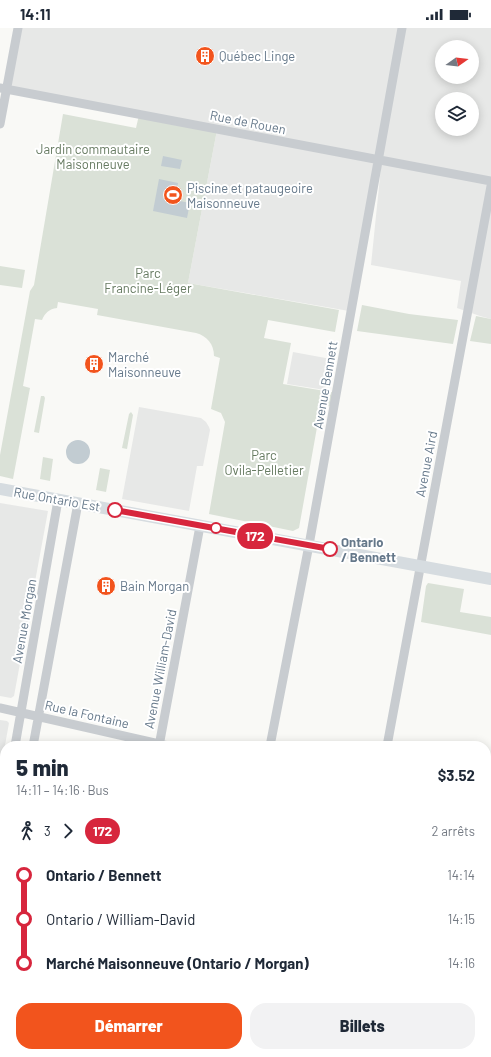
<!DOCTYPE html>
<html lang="fr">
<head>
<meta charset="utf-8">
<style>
	:root { --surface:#fff; --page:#f2f2f3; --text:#1f2937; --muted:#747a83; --accent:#f2541d }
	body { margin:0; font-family:Barlow,sans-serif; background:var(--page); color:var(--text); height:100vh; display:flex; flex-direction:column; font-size:15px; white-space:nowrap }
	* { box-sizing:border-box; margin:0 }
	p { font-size:13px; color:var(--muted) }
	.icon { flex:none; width:22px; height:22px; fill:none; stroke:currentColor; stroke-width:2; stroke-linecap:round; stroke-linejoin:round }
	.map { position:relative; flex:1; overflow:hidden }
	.drawer { position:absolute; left:0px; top:713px; width:491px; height:316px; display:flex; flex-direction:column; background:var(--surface); border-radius:16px 16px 0 0; box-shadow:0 2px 10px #0003 }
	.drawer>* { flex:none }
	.badge { padding:0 8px; border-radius:13px; font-size:14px; line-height:26px }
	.needle { width:26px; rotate:76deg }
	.buttons { position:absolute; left:435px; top:12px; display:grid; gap:8px }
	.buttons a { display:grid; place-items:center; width:44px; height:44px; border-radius:50%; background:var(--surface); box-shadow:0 2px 10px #0003; font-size:20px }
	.map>.badge { position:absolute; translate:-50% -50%; box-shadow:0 0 0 2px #fff }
	.legs { display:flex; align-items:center; gap:6px; height:44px; padding:0 16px; font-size:13px }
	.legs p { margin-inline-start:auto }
	.summary { display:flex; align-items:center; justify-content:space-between; height:68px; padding:0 16px }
	h1 { font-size:22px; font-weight:800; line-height:30px }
	.cta { display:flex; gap:8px; margin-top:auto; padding:8px 16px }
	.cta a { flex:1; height:46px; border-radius:16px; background:var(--accent); color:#fff; font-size:16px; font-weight:800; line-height:46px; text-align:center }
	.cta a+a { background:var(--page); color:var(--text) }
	ul { padding:0 16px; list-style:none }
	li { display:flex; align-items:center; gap:14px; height:44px; font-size:15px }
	li i { display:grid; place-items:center; width:6px; height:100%; margin:0 5px; background:currentColor }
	li i::after { content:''; width:10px; height:10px; margin:-5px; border:3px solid; border-radius:50%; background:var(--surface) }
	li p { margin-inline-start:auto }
	li:first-child i { background:linear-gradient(#0000 50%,currentColor 0) }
	li:last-child i { background:linear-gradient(currentColor 50%,#0000 0) }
	.status { display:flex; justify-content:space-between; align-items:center; height:28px; padding:0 20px; background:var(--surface); direction:ltr }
	.status svg { height:11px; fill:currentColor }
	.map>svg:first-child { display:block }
	.built { fill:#e7e8e7; fill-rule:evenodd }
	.green { fill:#dae1d7 }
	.water { fill:#c2ccd2 }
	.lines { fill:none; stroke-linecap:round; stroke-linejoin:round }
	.street { stroke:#c8ccd0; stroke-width:9 }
	.secondary { stroke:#d6dce0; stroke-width:12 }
	.line-1-casing { stroke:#fff; stroke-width:9 }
	.line-1 { stroke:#d7263d; stroke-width:6 }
	.stop-1-dot { fill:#fff; stroke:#d7263d; stroke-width:2 }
	.labels { text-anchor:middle; stroke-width:4; stroke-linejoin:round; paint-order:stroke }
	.poi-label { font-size:13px; fill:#65788a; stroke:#fff; text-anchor:start }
	.street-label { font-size:13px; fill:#65788a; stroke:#fff }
	.park-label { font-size:13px; fill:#667a61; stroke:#fff }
	.stop-label { font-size:13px; font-weight:bold; fill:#65788a; stroke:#fff; text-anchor:start }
</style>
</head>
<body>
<div class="status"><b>14:11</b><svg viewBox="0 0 49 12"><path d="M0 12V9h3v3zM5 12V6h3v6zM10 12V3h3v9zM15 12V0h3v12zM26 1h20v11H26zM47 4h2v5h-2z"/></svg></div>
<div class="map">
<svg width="491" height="1029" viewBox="0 0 491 1029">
	<rect width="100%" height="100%" fill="#f9f9f6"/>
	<!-- built -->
	<path class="built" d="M 18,0 L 491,0 L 491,291 L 480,288 L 457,280 L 461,253 L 371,237 L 387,80 L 349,283 L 188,255 L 217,102 L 6,61 ZM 442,19 L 472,19 L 472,49 L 442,49 ZM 442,71 L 472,71 L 472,101 L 442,101 Z
		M 293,324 L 331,331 L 325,362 L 287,356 Z
		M 139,379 L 201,390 L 206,394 L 209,399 L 210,402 L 203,438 L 197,438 L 189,483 L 122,471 Z
		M 0,475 L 48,483 L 14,668 L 11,670 L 0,668 Z
		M 0,692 L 7,693 L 9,695 L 0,745 Z"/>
	<!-- green -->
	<path class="green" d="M 63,86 L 136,100 L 139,87 L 217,102 L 188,255 L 339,282 L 335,304 L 268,292 L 264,310 L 291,315 L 283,356 L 337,365 L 334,379 L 321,377 L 299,500 L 293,503 L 209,486 L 225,394 L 221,385 L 211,381 L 220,330 L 214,328 C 214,316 207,308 196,305 L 97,287 L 98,281 L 58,274 L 57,280 C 49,281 45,285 42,292 L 35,291 L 23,358 L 30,360 L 13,451 L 0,448 L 0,427 L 30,263 L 34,257 Z
		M 0,238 L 25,242 L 22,260 L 0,257 Z
		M 362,277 L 409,286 L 458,292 L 453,316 L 357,303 Z
		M 476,288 L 491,291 L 491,316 L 470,313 Z
		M 41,368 L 44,368 L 45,370 L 39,405 L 34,404 Z
		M 131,384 L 133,387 L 127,421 L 122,420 L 129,386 Z
		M 43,429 L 53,431 L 50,453 L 40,451 Z
		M 100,440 L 110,442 L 106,464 L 96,462 Z
		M 428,555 L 464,561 L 460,584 L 491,589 L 491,607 L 421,594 L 426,558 Z"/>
	<!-- water -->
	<path class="water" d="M 163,128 L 182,132 L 180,141 L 161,138 Z
		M 159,151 L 178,155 L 175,172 L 190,175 L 187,190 L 153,183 Z
		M66 424a12 12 0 1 1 24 0a12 12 0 1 1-24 0Z"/>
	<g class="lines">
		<!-- street -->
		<path class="street" d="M 0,60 L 491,153
			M 0,96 L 18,0
			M 0,680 L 168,718
			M 15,718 L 58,472
			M 33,718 L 78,475
			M 159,718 L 200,498
			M 270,718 L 309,517 L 402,0
			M 387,718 L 491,158
			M 486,789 L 491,761
			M 0,798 L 5,770
			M 0,898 L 5,870
			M 0,910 L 5,911
			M 486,1002 L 491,1003
			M 100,1029 L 101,1024
			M 212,1029 L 213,1024
			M 329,1029 L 330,1024
			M 439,1029 L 440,1024"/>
		<!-- secondary -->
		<path class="secondary" d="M 0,461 L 491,551"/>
	</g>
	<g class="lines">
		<!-- line-1 casing -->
		<g class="line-1-casing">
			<path id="line-1" d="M 115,482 L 330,521"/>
		</g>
		<!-- line-1 -->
		<use href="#line-1" class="line-1"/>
	</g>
	<!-- icons -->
	<defs>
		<g id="building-disc" transform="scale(1)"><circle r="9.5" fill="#f2541d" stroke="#fff"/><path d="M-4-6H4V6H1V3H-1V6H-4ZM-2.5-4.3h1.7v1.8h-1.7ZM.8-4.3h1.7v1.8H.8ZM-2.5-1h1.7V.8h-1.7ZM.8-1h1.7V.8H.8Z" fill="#fff"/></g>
		<g id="stadium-disc" transform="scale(1)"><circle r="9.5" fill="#f2541d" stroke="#fff"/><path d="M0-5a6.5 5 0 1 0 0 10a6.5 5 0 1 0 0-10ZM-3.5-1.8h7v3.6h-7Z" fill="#fff"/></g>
	</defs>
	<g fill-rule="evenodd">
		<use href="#building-disc" x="205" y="28"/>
		<use href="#stadium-disc" x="173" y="167"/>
		<use href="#building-disc" x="94" y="336"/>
		<use href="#building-disc" x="106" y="558"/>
	</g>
	<!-- markers -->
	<g class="stop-1-dot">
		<circle cx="115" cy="482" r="7"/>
		<circle cx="216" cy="500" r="5"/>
		<circle cx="330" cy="521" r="7"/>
	</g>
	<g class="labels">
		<!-- poi labels -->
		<g class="poi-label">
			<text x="219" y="33">Québec Linge</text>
			<text x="187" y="165">Piscine et pataugeoire<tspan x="187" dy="15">Maisonneuve</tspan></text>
			<text x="108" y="334">Marché<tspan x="108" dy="15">Maisonneuve</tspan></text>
			<text x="120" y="563">Bain Morgan</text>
		</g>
		<!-- street labels -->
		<g class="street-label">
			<text transform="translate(248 94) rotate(11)" y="5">Rue de Rouen</text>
			<text transform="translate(325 357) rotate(-80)" y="5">Avenue Bennett</text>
			<text transform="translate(426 436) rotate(-79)" y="5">Avenue Aird</text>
			<text transform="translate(57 471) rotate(10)" y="5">Rue Ontario Est</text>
			<text transform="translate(24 593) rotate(-80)" y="5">Avenue Morgan</text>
			<text transform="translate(160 641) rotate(-79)" y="5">Avenue William-David</text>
			<text transform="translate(87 686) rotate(13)" y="5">Rue la Fontaine</text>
		</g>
		<!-- park labels -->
		<g class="park-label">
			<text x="93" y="126">Jardin commautaire<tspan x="93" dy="15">Maisonneuve</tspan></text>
			<text x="148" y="250">Parc<tspan x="148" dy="15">Francine-Léger</tspan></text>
			<text x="264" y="432">Parc<tspan x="264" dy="15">Ovila-Pelletier</tspan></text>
		</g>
		<!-- stop labels -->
		<g class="stop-label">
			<text x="341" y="519">Ontario<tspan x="341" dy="15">/ Bennett</tspan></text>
		</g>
	</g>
</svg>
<div class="buttons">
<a><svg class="needle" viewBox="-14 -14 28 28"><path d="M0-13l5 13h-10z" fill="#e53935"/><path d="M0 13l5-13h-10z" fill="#747a83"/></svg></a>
<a><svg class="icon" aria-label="layers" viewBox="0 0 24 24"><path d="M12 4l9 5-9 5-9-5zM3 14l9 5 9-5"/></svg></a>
</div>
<b class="badge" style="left:255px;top:508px;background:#d7263d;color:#fff">172</b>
<section class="drawer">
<div class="summary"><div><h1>5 min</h1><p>14:11 – 14:16 · Bus</p></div><b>$3.52</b></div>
<div class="legs"><svg class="icon" aria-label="walk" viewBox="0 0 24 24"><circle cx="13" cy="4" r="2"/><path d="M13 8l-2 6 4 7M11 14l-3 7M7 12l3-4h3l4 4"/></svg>3<svg class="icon" aria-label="forward" viewBox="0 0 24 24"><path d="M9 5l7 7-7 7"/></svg><b class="badge" style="background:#d7263d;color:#fff">172</b><p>2 arrêts</p></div>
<ul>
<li><i style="color:#d7263d"></i><b>Ontario / Bennett</b><p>14:14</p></li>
<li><i style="color:#d7263d"></i><span>Ontario / William-David</span><p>14:15</p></li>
<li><i style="color:#d7263d"></i><b>Marché Maisonneuve (Ontario / Morgan)</b><p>14:16</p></li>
</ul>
<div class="cta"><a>Démarrer</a><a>Billets</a></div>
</section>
</div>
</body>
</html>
